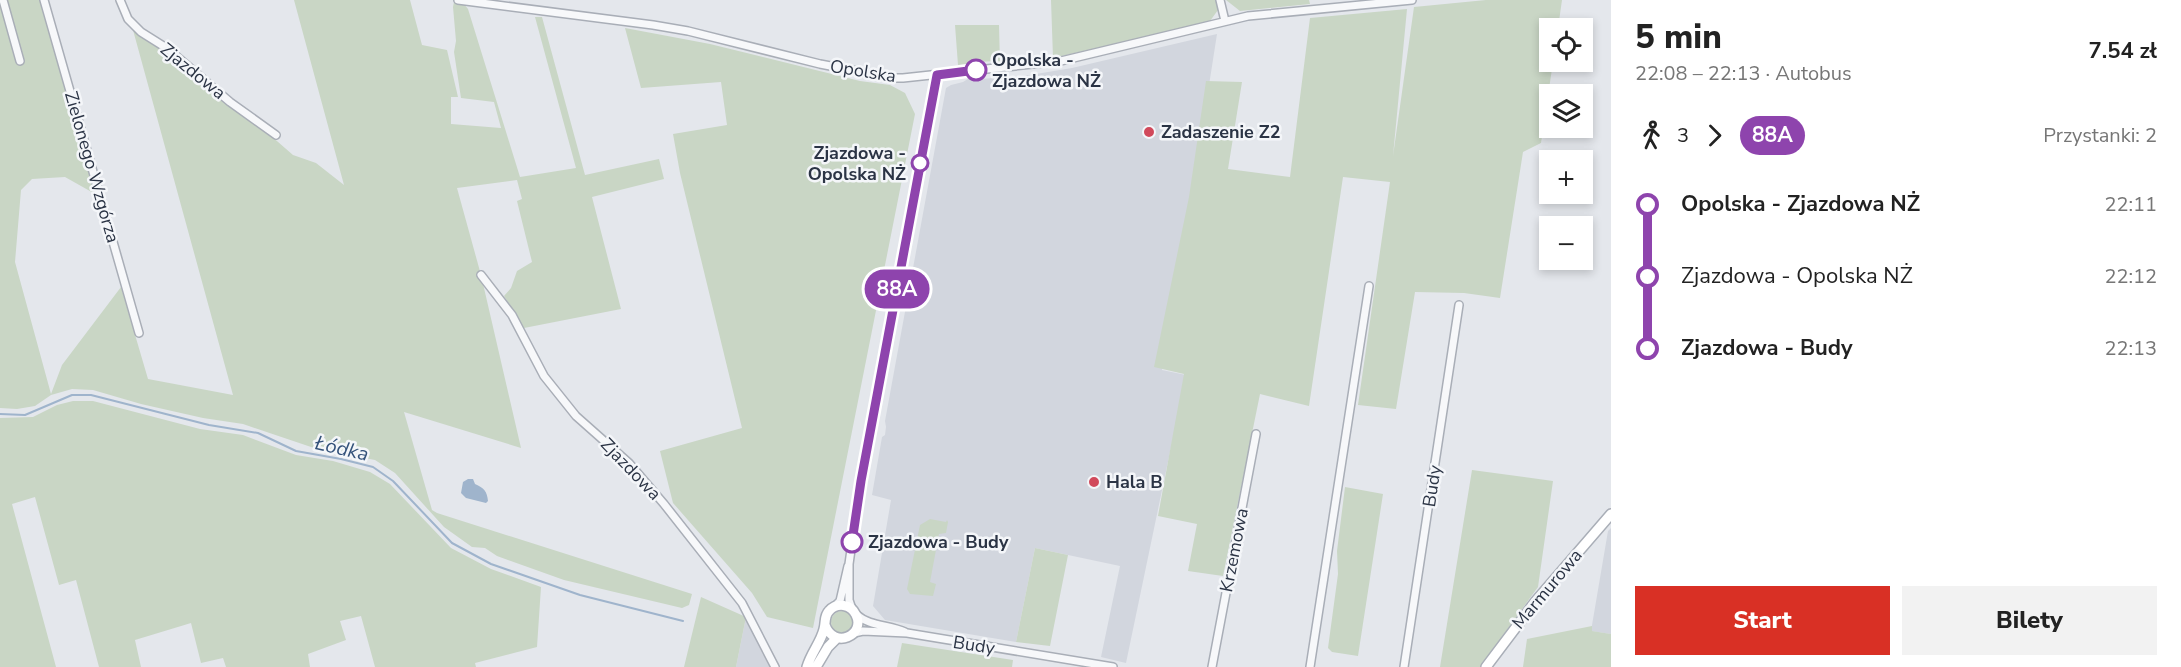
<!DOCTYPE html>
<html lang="pl">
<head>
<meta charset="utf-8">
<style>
	:root { --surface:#fff; --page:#f2f2f2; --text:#222; --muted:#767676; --accent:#d93025 }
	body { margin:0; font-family:"Nunito Sans",sans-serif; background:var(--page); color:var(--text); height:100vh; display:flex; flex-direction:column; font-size:22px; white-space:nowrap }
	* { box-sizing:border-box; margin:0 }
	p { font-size:20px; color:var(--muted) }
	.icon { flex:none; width:33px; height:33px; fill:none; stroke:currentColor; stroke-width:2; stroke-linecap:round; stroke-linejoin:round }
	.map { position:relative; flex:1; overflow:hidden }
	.details { display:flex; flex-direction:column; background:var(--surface); width:570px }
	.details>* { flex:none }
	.badge { padding:0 12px; border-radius:20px; font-size:21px; line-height:39px }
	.controls { position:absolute; left:1539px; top:18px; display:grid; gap:12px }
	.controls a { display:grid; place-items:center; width:54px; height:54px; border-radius:0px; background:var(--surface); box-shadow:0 3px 9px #0003; font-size:30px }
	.map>.badge { position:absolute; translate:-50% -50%; box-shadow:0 0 0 3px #fff }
	.legs { display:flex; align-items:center; gap:9px; height:66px; padding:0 24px; font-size:20px }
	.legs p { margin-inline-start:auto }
	.headline { display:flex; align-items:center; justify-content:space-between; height:102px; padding:0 24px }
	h1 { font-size:33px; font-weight:800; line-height:45px }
	.cta { display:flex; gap:12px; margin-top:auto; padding:12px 24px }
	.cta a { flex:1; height:69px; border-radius:0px; background:var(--accent); color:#fff; font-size:24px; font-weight:800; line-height:69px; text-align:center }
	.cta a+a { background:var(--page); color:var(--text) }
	ul { padding:0 24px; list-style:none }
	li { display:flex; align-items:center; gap:21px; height:72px; font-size:22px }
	li i { display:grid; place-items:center; width:9px; height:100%; margin:0 8px; background:currentColor }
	li i::after { content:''; width:15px; height:15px; margin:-8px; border:4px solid; border-radius:50%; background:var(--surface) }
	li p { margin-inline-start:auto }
	li:first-child i { background:linear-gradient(#0000 50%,currentColor 0) }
	li:last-child i { background:linear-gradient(currentColor 50%,#0000 0) }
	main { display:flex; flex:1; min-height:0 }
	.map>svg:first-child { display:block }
	.built { fill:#d2d6de }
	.green { fill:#c9d6c5 }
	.water { fill:#9fb4cc }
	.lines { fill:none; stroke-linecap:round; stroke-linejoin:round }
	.stream { stroke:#9fb4cc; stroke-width:2 }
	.street-casing { stroke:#a9aeb7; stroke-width:10 }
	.secondary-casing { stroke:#a9aeb7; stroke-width:12 }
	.street { stroke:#f7f8fa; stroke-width:7 }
	.secondary { stroke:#fff; stroke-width:9 }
	.line-1-casing { stroke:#fff; stroke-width:14 }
	.line-1 { stroke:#8e44ad; stroke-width:9 }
	.stop-1-dot { fill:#fff; stroke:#8e44ad; stroke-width:3 }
	.poi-dot { fill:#d1495b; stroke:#f4f6f9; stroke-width:2 }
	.labels { text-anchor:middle; stroke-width:5; stroke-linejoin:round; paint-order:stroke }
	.stop-label { font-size:18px; font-weight:bold; fill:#2b3445; stroke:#f4f6f9; text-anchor:start }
	.street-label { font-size:18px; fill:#2b3445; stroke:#f4f6f9 }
	.poi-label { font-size:18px; font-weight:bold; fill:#2b3445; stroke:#f4f6f9; text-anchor:start }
	.water-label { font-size:20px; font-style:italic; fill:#34527a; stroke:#f4f6f9 }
</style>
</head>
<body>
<main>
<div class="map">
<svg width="1611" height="667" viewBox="0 0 1611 667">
	<rect width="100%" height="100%" fill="#e4e7ec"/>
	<!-- built -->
	<path class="built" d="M 1217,34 L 1188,220 L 1162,370 L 1186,375 L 1126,663 L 1101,657 L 1120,566 L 1035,548 L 1016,642 L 885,620 L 873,606 L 891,500 L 872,495 L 882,437 L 885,435 L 886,427 L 885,421 L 946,88 L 951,85 L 963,82 L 976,74 L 978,74 L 981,79 L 1030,75 L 1072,68 Z
		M 1611,528 L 1611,634 L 1591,631 L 1608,531 Z
		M 746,617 L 773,667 L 736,667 Z"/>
	<!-- green -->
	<path class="green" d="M 0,0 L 40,0 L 97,195 L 65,177 L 32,179 L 21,190 L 15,262 L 51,394 L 62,365 L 121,287 L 148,379 L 233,395 L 133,30 L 182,63 L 231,107 L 270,135 L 293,155 L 316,163 L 344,185 L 294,0 L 410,0 L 422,45 L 447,50 L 458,97 L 451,97 L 451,124 L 501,128 L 494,102 L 461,98 L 454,52 L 456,41 L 453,7 L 454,2 L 463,3 L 468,9 L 520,177 L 576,168 L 535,17 L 542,17 L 585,175 L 659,159 L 664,179 L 592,197 L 621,309 L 524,328 L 504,296 L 511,288 L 517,271 L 532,262 L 517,201 L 522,199 L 517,180 L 457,188 L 481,275 L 521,448 L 404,412 L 432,510 L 437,513 L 692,594 L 689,605 L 682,608 L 564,580 L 497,556 L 485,548 L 472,547 L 444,527 L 395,473 L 375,460 L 317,449 L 243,424 L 203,418 L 141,404 L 93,390 L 72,389 L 51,395 L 35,406 L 17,409 L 0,408 Z
		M 1051,0 L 1216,0 L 1218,10 L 1210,21 L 1198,25 L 1053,58 Z
		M 1226,0 L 1309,0 L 1310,4 L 1240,11 Z
		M 1486,0 L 1562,0 L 1558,28 L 1550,28 L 1550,62 L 1553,62 L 1541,143 L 1523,152 L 1500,298 L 1464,293 L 1415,292 L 1396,409 L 1358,405 L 1390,182 L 1343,177 L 1309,406 L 1260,394 L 1223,576 L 1188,571 L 1197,524 L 1158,516 L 1184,374 L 1154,367 L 1189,197 L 1206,81 L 1242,82 L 1228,169 L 1290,177 L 1310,18 L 1407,9 L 1393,156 L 1414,7 Z
		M 955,25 L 999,25 L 1000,64 L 996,64 L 995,61 L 979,62 L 979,60 L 974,60 L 974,63 L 958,65 Z
		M 625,28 L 710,44 L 860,81 L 890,85 L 905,93 L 915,114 L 813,628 L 767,617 L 752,593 L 673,503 L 660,451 L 742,428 L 680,173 L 673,134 L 727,125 L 721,82 L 641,88 Z
		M 73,401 L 93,401 L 200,429 L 243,435 L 296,455 L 333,461 L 370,472 L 390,484 L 451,548 L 491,569 L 541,587 L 537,647 L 475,663 L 476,667 L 375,667 L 361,616 L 340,621 L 346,640 L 308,654 L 310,667 L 226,667 L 223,658 L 201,663 L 191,623 L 135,640 L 141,667 L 99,667 L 76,580 L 59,585 L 35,497 L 12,504 L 56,667 L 0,667 L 0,418 L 33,417 L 57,405 Z
		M 1472,470 L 1553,481 L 1538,587 L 1480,667 L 1440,667 Z
		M 1345,487 L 1383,494 L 1358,656 L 1332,652 L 1328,648 L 1338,574 L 1337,551 Z
		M 930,519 L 946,522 L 947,520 L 948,522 L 946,533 L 939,534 L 930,582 L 936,584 L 933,596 L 910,594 L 907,589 L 920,525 Z
		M 1035,548 L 1068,555 L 1050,646 L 1016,642 Z
		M 701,597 L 746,617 L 736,667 L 684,667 Z
		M831 622a11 11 0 1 1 22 0a11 11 0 1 1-22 0Z
		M 1592,626 L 1592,631 L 1611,634 L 1611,667 L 1523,667 L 1527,639 Z
		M 902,643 L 1013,660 L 1012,667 L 897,667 Z"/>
	<!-- water -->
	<path class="water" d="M 473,479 L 475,484 C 484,488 487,491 488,501 L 486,503 L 466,498 L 461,493 L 463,482 L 468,479 Z"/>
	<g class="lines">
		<!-- stream -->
		<path class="stream" d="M 0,414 L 25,415 L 72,395 L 91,395 L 209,425 L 258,433 L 296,451 L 341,459 L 373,467 L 393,481 L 452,543 L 491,564 L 580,595 L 683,621"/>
		<!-- street casing -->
		<g class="street-casing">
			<path id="street" d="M 3,0 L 20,61
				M 44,0 L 139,333
				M 120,0 L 128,19 L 141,32 L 168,49 L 230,102 L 276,135
				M 458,0 L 653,25 L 688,31 L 820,64 L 893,78 L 903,78 L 1061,61 L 1248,16 L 1412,0
				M 1220,0 L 1225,21
				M 481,275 L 512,315 L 544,376 L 576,416 L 629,463 L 664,504 L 742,603 L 775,667
				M 835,606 L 840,601 L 848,566
				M 852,609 L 849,600 L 849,564 L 859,493 L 937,75
				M 857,615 C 869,626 890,625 905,632
				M 854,633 L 863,631 L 907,633 L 1113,667
				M 1212,667 L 1256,434
				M 1310,667 L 1369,286
				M 1404,667 L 1459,305"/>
		</g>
		<!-- secondary casing -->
		<g class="secondary-casing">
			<path id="secondary" d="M 807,667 C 811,653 821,642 824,629 C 826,622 824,616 829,611 C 837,602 851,604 856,615 C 866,635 834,650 825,625
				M 816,667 L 828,647 L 837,638
				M 1486,667 L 1535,602 L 1611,514"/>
		</g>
		<!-- street -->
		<use href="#street" class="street"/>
		<!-- secondary -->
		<use href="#secondary" class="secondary"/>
	</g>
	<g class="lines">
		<!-- line-1 casing -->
		<g class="line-1-casing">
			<path id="line-1" d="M 852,542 L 861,481 L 937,75 L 976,70"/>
		</g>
		<!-- line-1 -->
		<use href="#line-1" class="line-1"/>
	</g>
	<!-- markers -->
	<g class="stop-1-dot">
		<circle cx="976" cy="70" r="10"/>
		<circle cx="920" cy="163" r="8"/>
		<circle cx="852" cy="542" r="10"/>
	</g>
	<g class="poi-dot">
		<circle cx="1149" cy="132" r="6"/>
		<circle cx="1094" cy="482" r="6"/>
	</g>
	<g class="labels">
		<!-- stop labels -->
		<g class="stop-label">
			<text x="992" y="66">Opolska -<tspan x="992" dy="21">Zjazdowa NŻ</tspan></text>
			<text x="906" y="159" text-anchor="end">Zjazdowa -<tspan x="906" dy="21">Opolska NŻ</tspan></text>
			<text x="868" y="548">Zjazdowa - Budy</text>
		</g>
		<!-- street labels -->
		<g class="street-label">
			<text transform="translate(193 71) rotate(39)" y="6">Zjazdowa</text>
			<text transform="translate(863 71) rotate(9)" y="6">Opolska</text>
			<text transform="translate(92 167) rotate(74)" y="6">Zielonego Wzgórza</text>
			<text transform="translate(631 469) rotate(46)" y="6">Zjazdowa</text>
			<text transform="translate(1432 486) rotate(-81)" y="6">Budy</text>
			<text transform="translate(1234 550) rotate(-79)" y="6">Krzemowa</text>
			<text transform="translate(1547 589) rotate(-50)" y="6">Marmurowa</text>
			<text transform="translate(974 645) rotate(9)" y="6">Budy</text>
		</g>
		<!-- poi labels -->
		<g class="poi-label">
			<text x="1161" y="138">Zadaszenie Z2</text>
			<text x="1106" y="488">Hala B</text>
		</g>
		<!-- water labels -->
		<g class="water-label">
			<text transform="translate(342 448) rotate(13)" y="7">Łódka</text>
		</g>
	</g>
</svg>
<div class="controls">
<a><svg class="icon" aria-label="locate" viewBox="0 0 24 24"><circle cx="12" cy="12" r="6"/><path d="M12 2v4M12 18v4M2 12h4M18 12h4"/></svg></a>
<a><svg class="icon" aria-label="layers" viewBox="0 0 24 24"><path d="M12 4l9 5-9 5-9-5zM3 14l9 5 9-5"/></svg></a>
<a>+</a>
<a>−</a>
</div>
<b class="badge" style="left:897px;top:289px;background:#8e44ad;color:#fff">88A</b>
</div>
<section class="details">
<div class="headline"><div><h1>5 min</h1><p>22:08 – 22:13 · Autobus</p></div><b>7.54 zł</b></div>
<div class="legs"><svg class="icon" aria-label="walk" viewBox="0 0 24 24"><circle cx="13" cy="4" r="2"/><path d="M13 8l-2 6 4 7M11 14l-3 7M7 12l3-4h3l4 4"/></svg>3<svg class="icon" aria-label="forward" viewBox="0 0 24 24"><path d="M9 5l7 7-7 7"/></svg><b class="badge" style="background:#8e44ad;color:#fff">88A</b><p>Przystanki: 2</p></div>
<ul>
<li><i style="color:#8e44ad"></i><b>Opolska - Zjazdowa NŻ</b><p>22:11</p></li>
<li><i style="color:#8e44ad"></i><span>Zjazdowa - Opolska NŻ</span><p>22:12</p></li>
<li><i style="color:#8e44ad"></i><b>Zjazdowa - Budy</b><p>22:13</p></li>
</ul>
<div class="cta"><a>Start</a><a>Bilety</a></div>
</section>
</main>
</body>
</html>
